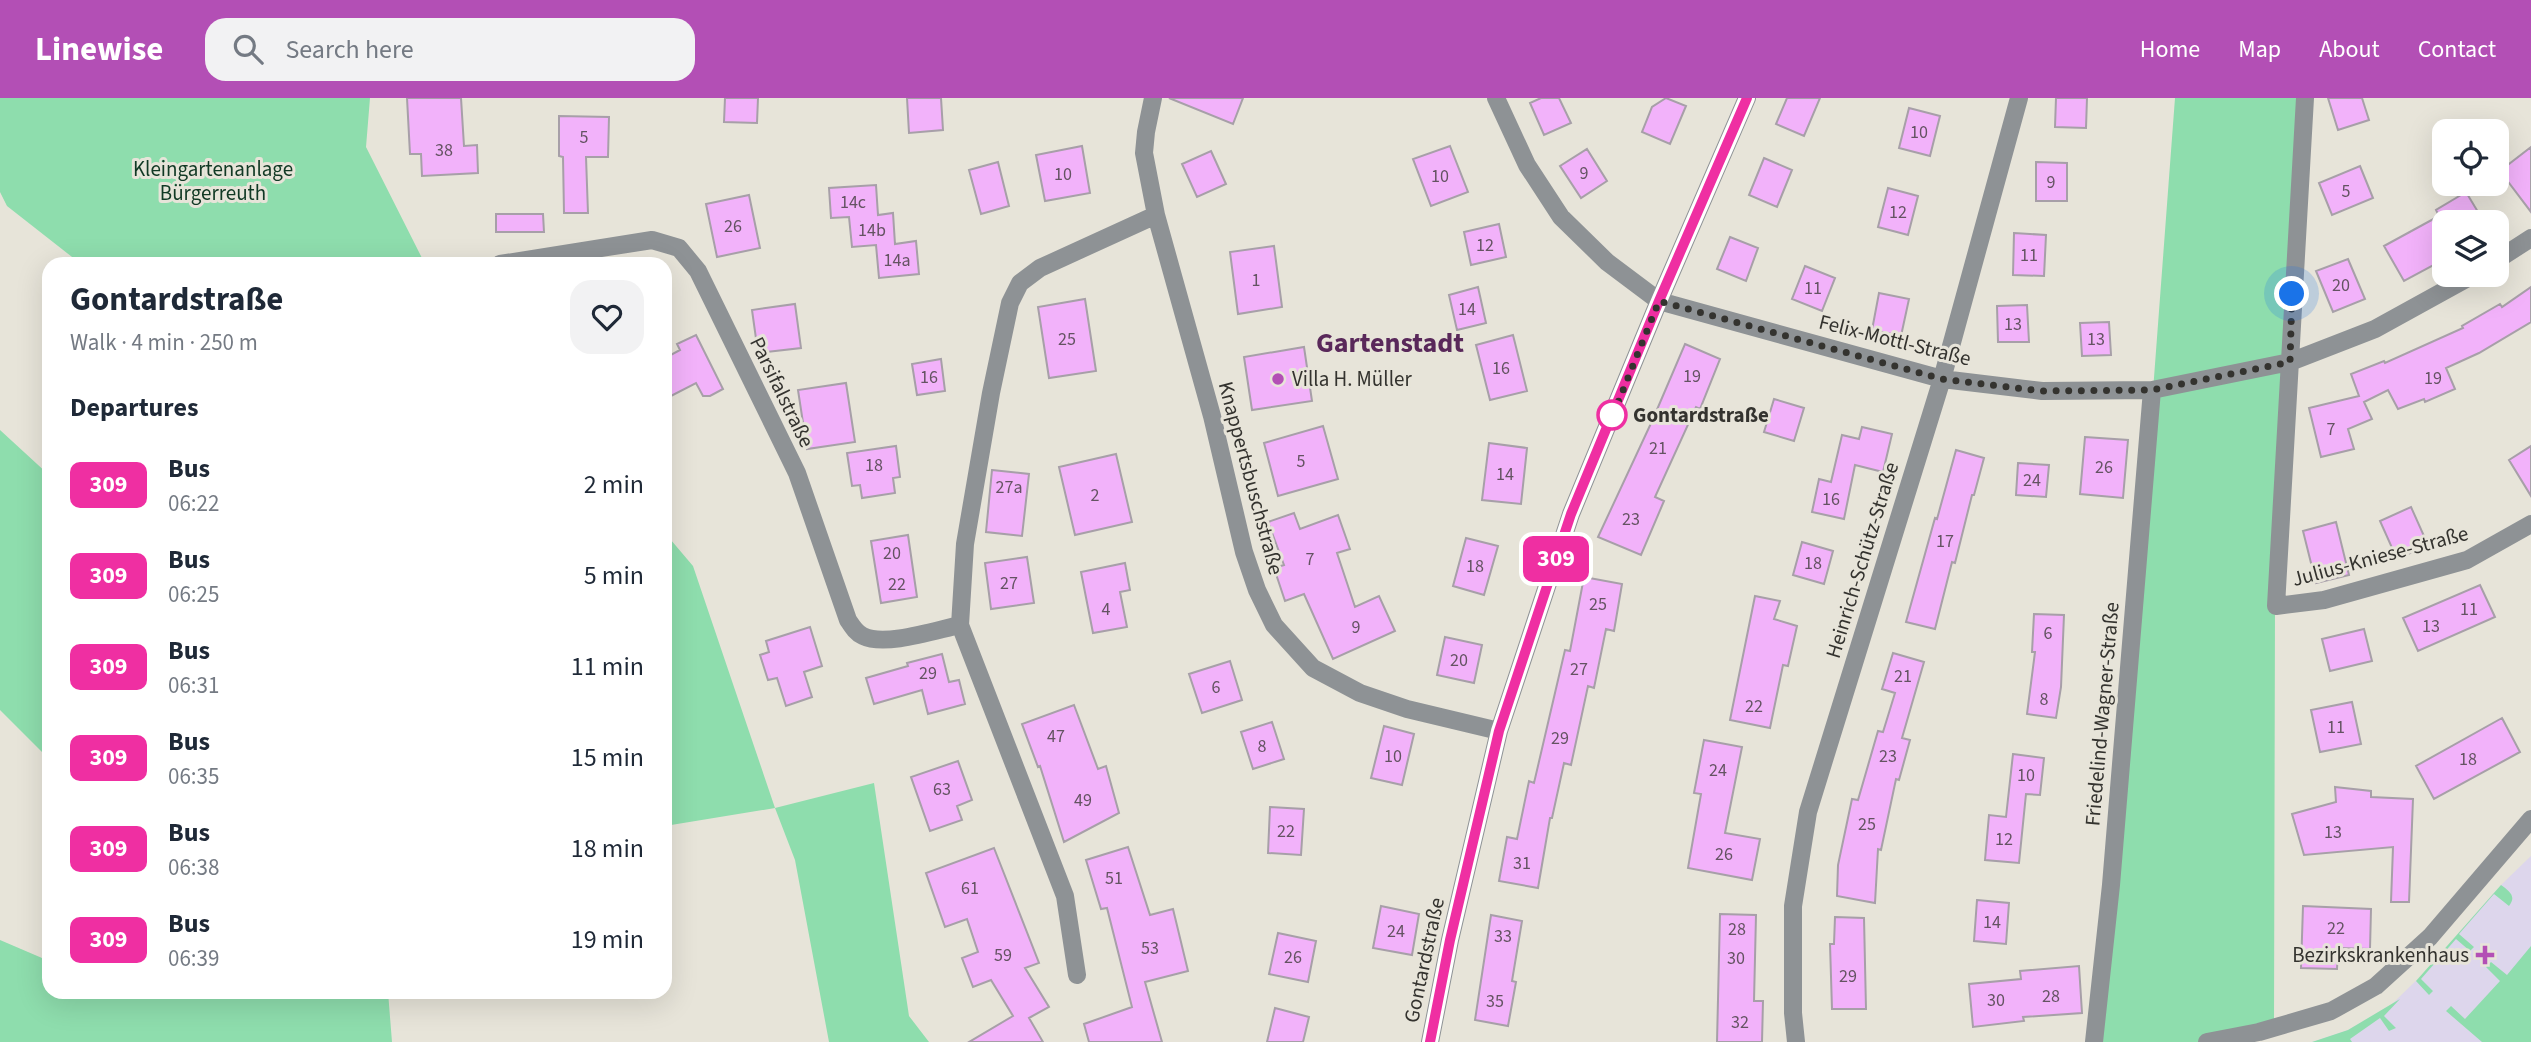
<!DOCTYPE html>
<html lang="en">
<head>
<meta charset="utf-8">
<style>
	:root { --surface:#fff; --page:#f2f2f3; --text:#1f2937; --muted:#747a83; --accent:#b34fb5 }
	body { margin:0; font-family:"Source Sans 3",sans-serif; background:var(--page); color:var(--text); height:100vh; display:flex; flex-direction:column; font-size:26px; white-space:nowrap }
	* { box-sizing:border-box; margin:0 }
	p { font-size:23px; color:var(--muted) }
	.icon { flex:none; width:38px; height:38px; fill:none; stroke:currentColor; stroke-width:2; stroke-linecap:round; stroke-linejoin:round }
	.map { position:relative; flex:1; overflow:hidden }
	.sheet { position:absolute; left:42px; top:159px; width:630px; height:742px; display:flex; flex-direction:column; background:var(--surface); border-radius:21px; box-shadow:0 7px 28px #0002 }
	.sheet>* { flex:none }
	.badge { padding:0 14px; border-radius:10px; font-size:24px; line-height:46px }
	.tools { position:absolute; left:2432px; top:21px; display:grid; gap:14px }
	.tools a { display:grid; place-items:center; width:77px; height:77px; border-radius:14px; background:var(--surface); box-shadow:0 7px 28px #0002; font-size:35px }
	.you { position:absolute; width:35px; height:35px; margin:-18px; border:5px solid #fff; border-radius:50%; background:#1a73e8; box-shadow:0 0 0 10px #1a73e833 }
	.map>.badge { position:absolute; translate:-50% -50%; box-shadow:0 0 0 4px #fff }
	h2 { padding:0 28px; font-size:26px; line-height:63px }
	.round { display:grid; place-items:center; flex:none; width:74px; height:74px; border-radius:21px; background:var(--page) }
	.head { display:flex; align-items:center; justify-content:space-between; height:119px; padding:0 28px }
	h1 { font-size:33px; font-weight:700; line-height:52px }
	ul { padding:0; list-style:none }
	li { display:flex; align-items:center; gap:21px; height:91px; padding:0 28px }
	li div { flex:1 }
	li b { display:block; font-size:26px }
	li em { font-style:normal }
	li .badge { min-width:77px; font-weight:700; text-align:center }
	header { display:flex; align-items:center; gap:42px; box-sizing:border-box; height:98px; padding:0 35px; background:var(--accent); color:#fff }
	header strong { font-size:33px }
	nav { display:flex; gap:38px; margin-inline-start:auto; font-size:24px }
	.search { width:490px; height:63px; background:var(--page); display:flex; align-items:center; gap:18px; box-sizing:border-box; padding:0 24px; border-radius:21px; color:var(--muted); font-size:26px }
	.map>svg:first-child { display:block }
	.medical { fill:#ddd6ec }
	.green { fill:#8eddad }
	.building { fill:#f2b2fa; stroke:#a79fa8; stroke-width:2 }
	.lines { fill:none; stroke-linecap:round; stroke-linejoin:round }
	.minor { stroke:#8e9295; stroke-width:18 }
	.line-casing { stroke:#fff; stroke-width:16 }
	.line { stroke:#ef2fa2; stroke-width:10 }
	.walk { stroke:#34332f; stroke-width:7; stroke-dasharray:0 12.6 }
	.poi-dot { fill:#b34fb5; stroke:#e7e4d9; stroke-width:2.5 }
	.stop-dot { fill:#fff; stroke:#ef2fa2; stroke-width:3.5 }
	.labels { text-anchor:middle; stroke-width:6; stroke-linejoin:round; paint-order:stroke }
	.number-label { font-size:18px; fill:#645362 }
	.park-label { font-size:21px; fill:#113924; stroke:#e7e4d9 }
	.street-label { font-size:21px; fill:#34332f; stroke:#e7e4d9 }
	.poi-label { font-size:21px; fill:#34332f; stroke:#e7e4d9; text-anchor:start }
	.stop-label { font-size:21px; font-weight:bold; fill:#34332f; stroke:#e7e4d9; text-anchor:start }
	.district-label { font-size:28px; font-weight:bold; fill:#59285a; stroke:#e7e4d9 }
</style>
</head>
<body>
<header>
<strong>Linewise</strong>
<div class="search"><svg class="icon" aria-label="search" viewBox="0 0 24 24"><circle cx="10" cy="10" r="6"/><path d="M15 15l6 6"/></svg>Search here</div>
<nav><a>Home</a><a>Map</a><a>About</a><a>Contact</a></nav>
</header>
<div class="map">
<svg width="2531" height="944" viewBox="0 0 2531 944">
	<rect width="100%" height="100%" fill="#e7e4d9"/>
	<!-- medical -->
	<path class="medical" d="M 2531,758 L 2531,944 L 2312,944 L 2348,932 L 2392,906 L 2425,874 L 2501,787 Z"/>
	<!-- green -->
	<path class="green" d="M 0,0 L 370,0 L 366,49 L 425,166 L 81,166 L 7,108 L 0,94 Z
		M 2175,0 L 2305,0 L 2275,508 L 2274,929 L 2203,944 L 2095,944 L 2153,293 Z
		M 0,332 L 49,377 L 49,668 L 44,656 L 0,612 Z
		M 665,435 L 693,468 L 775,710 L 874,685 L 909,918 L 929,944 L 829,944 L 795,762 L 775,710 L 665,728 Z
		M 2501,787 C 2509,793 2517,798 2509,808 L 2494,796 L 2459,836 L 2474,849 L 2470,853 L 2456,841 L 2421,881 L 2433,893 L 2429,897 L 2416,883 Z
		M 0,842 L 49,863 L 49,894 L 388,894 L 392,944 L 0,944 Z
		M 2531,848 L 2531,944 L 2482,944 L 2446,913 L 2451,908 L 2465,921 L 2500,883 L 2486,869 L 2491,864 L 2507,877 Z
		M 2400,901 L 2384,918 L 2396,930 L 2389,933 L 2380,920 L 2350,941 L 2352,944 L 2312,944 L 2348,932 Z"/>
	<!-- building -->
	<path class="building" d="M 407,0 L 461,0 L 464,48 L 477,47 L 478,75 L 422,78 L 421,56 L 410,56 Z
		M 725,0 L 758,0 L 757,25 L 724,24 Z
		M 907,0 L 941,0 L 943,32 L 909,35 Z
		M 1169,0 L 1243,0 L 1233,26 Z
		M 1541,0 L 1559,0 L 1571,25 L 1544,37 L 1530,5 Z
		M 1666,0 L 1686,8 L 1670,46 L 1642,34 L 1652,9 Z
		M 1787,0 L 1820,0 L 1804,38 L 1776,26 Z
		M 2056,0 L 2087,0 L 2086,30 L 2055,29 Z
		M 2328,0 L 2362,0 L 2369,22 L 2338,32 Z
		M 1909,10 L 1940,18 L 1930,58 L 1899,50 Z
		M 559,18 L 609,19 L 608,59 L 586,59 L 588,115 L 564,115 L 563,59 L 559,58 Z
		M 1082,48 L 1090,95 L 1045,103 L 1036,57 Z
		M 1450,48 L 1468,94 L 1431,108 L 1413,61 Z
		M 2531,49 L 2531,114 L 2500,73 Z
		M 1587,51 L 1607,83 L 1581,100 L 1560,68 Z
		M 1211,53 L 1226,86 L 1197,99 L 1182,66 Z
		M 1764,60 L 1792,72 L 1777,109 L 1749,97 Z
		M 998,64 L 1009,108 L 981,116 L 969,72 Z
		M 2036,64 L 2067,65 L 2067,103 L 2036,103 Z
		M 2360,68 L 2373,100 L 2332,117 L 2319,85 Z
		M 876,87 L 878,117 L 893,115 L 895,146 L 916,143 L 919,176 L 879,180 L 876,147 L 852,149 L 849,119 L 831,120 L 829,90 Z
		M 1888,90 L 1918,98 L 1908,137 L 1878,129 Z
		M 2466,94 L 2484,124 L 2445,124 L 2445,161 L 2404,183 L 2384,148 L 2439,118 L 2436,112 Z
		M 749,97 L 760,150 L 717,159 L 706,106 Z
		M 496,116 L 543,116 L 544,134 L 496,134 Z
		M 1499,126 L 1506,159 L 1471,167 L 1464,134 Z
		M 2014,135 L 2046,137 L 2044,178 L 2013,177 Z
		M 1730,139 L 1758,150 L 1746,183 L 1717,171 Z
		M 1274,148 L 1282,209 L 1238,216 L 1230,154 Z
		M 2348,161 L 2365,201 L 2333,214 L 2316,173 Z
		M 1805,168 L 1835,180 L 1822,213 L 1792,201 Z
		M 1478,189 L 1486,225 L 1457,232 L 1449,197 Z
		M 2531,189 L 2531,224 L 2479,255 L 2446,270 L 2455,291 L 2425,304 L 2424,301 L 2398,311 L 2388,292 L 2364,304 L 2372,321 L 2348,331 L 2354,351 L 2321,359 L 2309,310 L 2359,298 L 2351,276 L 2384,263 L 2385,265 L 2463,230 L 2462,228 L 2500,206 L 2502,209 Z
		M 1879,195 L 1909,201 L 1901,238 L 1872,232 Z
		M 1085,201 L 1096,273 L 1049,280 L 1038,209 Z
		M 795,206 L 801,250 L 758,255 L 752,212 Z
		M 2027,207 L 2029,244 L 1998,244 L 1997,208 Z
		M 2109,224 L 2111,257 L 2082,258 L 2080,225 Z
		M 696,237 L 723,291 L 710,298 L 703,298 L 696,285 L 665,301 L 665,260 L 680,252 L 677,246 Z
		M 1513,237 L 1527,293 L 1490,302 L 1476,247 Z
		M 1685,246 L 1720,261 L 1700,311 L 1696,309 L 1655,399 L 1664,403 L 1641,457 L 1598,439 L 1653,321 Z
		M 1304,249 L 1312,303 L 1252,312 L 1244,259 Z
		M 941,261 L 945,293 L 917,297 L 912,266 Z
		M 846,285 L 855,344 L 807,351 L 798,292 Z
		M 1774,301 L 1804,310 L 1794,343 L 1764,334 Z
		M 1323,328 L 1338,381 L 1278,398 L 1264,345 Z
		M 1862,329 L 1892,336 L 1883,374 L 1855,367 L 1844,421 L 1812,414 L 1819,381 L 1831,384 L 1842,337 L 1859,341 Z
		M 2085,339 L 2128,342 L 2123,400 L 2080,396 Z
		M 1489,345 L 1527,350 L 1521,406 L 1482,402 Z
		M 896,348 L 900,379 L 893,380 L 895,395 L 862,400 L 860,387 L 852,388 L 847,355 Z
		M 2531,348 L 2531,398 L 2509,362 Z
		M 1956,352 L 1984,360 L 1974,397 L 1972,397 L 1955,465 L 1952,464 L 1935,531 L 1906,524 L 1935,420 L 1937,421 Z
		M 1116,356 L 1132,424 L 1075,437 L 1059,369 Z
		M 2018,365 L 2049,367 L 2046,399 L 2016,397 Z
		M 992,372 L 1029,376 L 1022,438 L 986,434 Z
		M 2411,409 L 2428,447 L 2397,461 L 2380,423 Z
		M 1294,415 L 1300,431 L 1338,417 L 1350,451 L 1337,455 L 1355,509 L 1379,498 L 1395,533 L 1333,561 L 1304,496 L 1285,503 L 1274,470 L 1284,467 L 1268,424 Z
		M 2336,424 L 2349,477 L 2316,485 L 2303,433 Z
		M 908,437 L 917,499 L 881,505 L 871,443 Z
		M 1466,440 L 1498,448 L 1484,497 L 1453,488 Z
		M 1802,444 L 1833,453 L 1824,486 L 1793,477 Z
		M 1027,459 L 1034,505 L 991,511 L 985,465 Z
		M 1125,465 L 1130,492 L 1120,494 L 1127,529 L 1093,535 L 1081,474 Z
		M 1584,479 L 1622,486 L 1614,533 L 1606,531 L 1594,590 L 1588,588 L 1571,667 L 1564,665 L 1552,720 L 1550,720 L 1538,790 L 1499,783 L 1507,739 L 1517,741 L 1529,683 L 1534,685 L 1565,552 L 1570,553 Z
		M 2480,487 L 2495,519 L 2418,553 L 2403,520 Z
		M 1755,498 L 1780,503 L 1774,521 L 1797,528 L 1788,568 L 1783,567 L 1770,630 L 1730,622 Z
		M 2034,516 L 2064,517 L 2061,589 L 2056,620 L 2027,616 L 2035,554 L 2032,554 Z
		M 810,529 L 822,568 L 804,574 L 812,599 L 786,608 L 777,580 L 768,582 L 760,557 L 769,554 L 766,543 Z
		M 2364,531 L 2372,563 L 2330,573 L 2322,541 Z
		M 1445,539 L 1482,547 L 1474,585 L 1437,577 Z
		M 1893,555 L 1924,564 L 1902,640 L 1910,642 L 1899,682 L 1896,681 L 1881,752 L 1878,751 L 1875,805 L 1837,798 L 1838,767 L 1852,701 L 1858,702 L 1878,633 L 1883,634 L 1895,595 L 1882,591 Z
		M 942,556 L 949,584 L 959,582 L 965,606 L 928,616 L 922,592 L 874,606 L 866,580 L 908,568 L 907,565 Z
		M 1230,563 L 1242,602 L 1202,615 L 1189,576 Z
		M 2352,604 L 2361,646 L 2320,654 L 2311,612 Z
		M 1074,607 L 1098,671 L 1106,668 L 1119,715 L 1064,744 L 1040,668 L 1038,669 L 1022,626 Z
		M 2502,620 L 2520,654 L 2434,701 L 2416,668 Z
		M 1272,624 L 1284,661 L 1253,671 L 1241,634 Z
		M 1384,628 L 1414,636 L 1402,687 L 1371,680 Z
		M 1704,642 L 1742,649 L 1725,735 L 1760,741 L 1752,782 L 1688,770 L 1701,696 L 1694,695 Z
		M 2013,656 L 2044,660 L 2040,697 L 2026,696 L 2019,765 L 1985,762 L 1989,717 L 2006,719 Z
		M 958,663 L 972,702 L 957,708 L 962,722 L 930,733 L 911,679 Z
		M 2335,689 L 2371,693 L 2371,699 L 2413,701 L 2409,804 L 2391,804 L 2393,749 L 2304,757 L 2292,716 L 2336,704 Z
		M 1270,709 L 1304,711 L 1301,757 L 1268,755 Z
		M 1128,749 L 1150,817 L 1173,811 L 1188,873 L 1145,884 L 1162,944 L 1089,944 L 1084,926 L 1132,909 L 1107,810 L 1101,811 L 1086,762 Z
		M 994,750 L 1039,865 L 1025,870 L 1049,909 L 1029,920 L 1043,944 L 969,944 L 1013,918 L 991,882 L 973,889 L 962,860 L 978,854 L 967,821 L 945,829 L 926,775 Z
		M 1977,802 L 2009,805 L 2006,846 L 1974,843 Z
		M 1381,808 L 1419,816 L 1412,857 L 1373,850 Z
		M 2303,808 L 2371,811 L 2370,851 L 2338,850 L 2337,871 L 2301,870 Z
		M 1720,816 L 1756,817 L 1754,903 L 1763,903 L 1762,944 L 1717,944 Z
		M 1491,817 L 1522,823 L 1512,883 L 1516,884 L 1508,928 L 1475,922 Z
		M 1835,819 L 1864,820 L 1866,911 L 1832,911 L 1830,846 L 1834,846 Z
		M 1278,835 L 1316,843 L 1308,884 L 1269,876 Z
		M 2079,868 L 2082,915 L 2023,919 L 2024,923 L 1973,929 L 1969,886 L 2021,881 L 2020,873 Z
		M 1275,910 L 1309,919 L 1303,944 L 1267,944 Z"/>
	<g class="lines">
		<!-- minor -->
		<path class="minor" d="M 1153,0 L 1146,34 L 1144,55 L 1156,117 L 1212,318 L 1244,454 L 1257,492 L 1274,527 L 1313,570 L 1360,595 L 1407,611 L 1499,633
			M 1496,0 L 1527,67 L 1561,119 L 1607,164 L 1659,203 L 1942,281 L 2042,293 L 2152,292 L 2290,264 L 2375,231 L 2473,177
			M 2305,0 L 2276,508 L 2324,502 L 2467,462 L 2531,426
			M 2497,162 L 2531,140
			M 500,166 L 652,142 L 679,150 L 698,173 L 797,375 L 848,522 C 852,528 856,535 863,538 C 885,549 936,532 960,527
			M 1077,877 L 1065,798 L 960,527 L 965,446 L 991,295 L 1010,205 L 1020,185 L 1040,170 L 1156,117
			M 1430,944 L 1450,842 L 1499,633 L 1571,416 L 1659,203 L 1747,0
			M 1796,944 L 1793,915 L 1793,808 L 1808,714 L 1942,281 L 2019,0
			M 2094,944 L 2111,787 L 2152,292
			M 2207,944 L 2259,934 L 2331,913 L 2376,888 L 2430,839 L 2531,721"/>
	</g>
	<g class="lines">
		<!-- line casing -->
		<g class="line-casing">
			<path id="line" d="M 1430,944 L 1450,842 L 1499,633 L 1571,416 L 1659,203 L 1747,0"/>
		</g>
		<!-- line -->
		<use href="#line" class="line"/>
		<!-- walk -->
		<path class="walk" d="M 1612,317 L 1611,322 L 1659,203 L 1942,281 L 2042,293 L 2152,292 L 2290,264 L 2292,196"/>
	</g>
	<!-- markers -->
	<g class="poi-dot">
		<circle cx="1278" cy="281" r="7"/>
		<path d="M2481.5 846.5h7v7h7v7h-7v7h-7v-7h-7v-7h7z"/>
	</g>
	<circle class="stop-dot" cx="1612" cy="317" r="14"/>
	<g class="labels">
		<!-- number labels -->
		<g class="number-label">
			<text x="1919" y="40">10</text>
			<text x="584" y="45">5</text>
			<text x="444" y="58">38</text>
			<text x="1584" y="81">9</text>
			<text x="1063" y="82">10</text>
			<text x="1440" y="84">10</text>
			<text x="2051" y="90">9</text>
			<text x="2346" y="99">5</text>
			<text x="853" y="110">14c</text>
			<text x="1898" y="120">12</text>
			<text x="733" y="134">26</text>
			<text x="872" y="138">14b</text>
			<text x="1485" y="153">12</text>
			<text x="2029" y="163">11</text>
			<text x="897" y="168">14a</text>
			<text x="1256" y="188">1</text>
			<text x="2341" y="193">20</text>
			<text x="1813" y="196">11</text>
			<text x="1467" y="217">14</text>
			<text x="2013" y="232">13</text>
			<text x="1067" y="247">25</text>
			<text x="2096" y="247">13</text>
			<text x="1501" y="276">16</text>
			<text x="1692" y="284">19</text>
			<text x="929" y="285">16</text>
			<text x="2433" y="286">19</text>
			<text x="2331" y="337">7</text>
			<text x="1658" y="356">21</text>
			<text x="1301" y="369">5</text>
			<text x="874" y="373">18</text>
			<text x="2104" y="375">26</text>
			<text x="1505" y="382">14</text>
			<text x="2032" y="388">24</text>
			<text x="1009" y="395">27a</text>
			<text x="1095" y="403">2</text>
			<text x="1831" y="407">16</text>
			<text x="1631" y="427">23</text>
			<text x="1945" y="449">17</text>
			<text x="892" y="461">20</text>
			<text x="1310" y="467">7</text>
			<text x="1813" y="471">18</text>
			<text x="1475" y="474">18</text>
			<text x="1009" y="491">27</text>
			<text x="897" y="492">22</text>
			<text x="1598" y="512">25</text>
			<text x="1106" y="517">4</text>
			<text x="2469" y="517">11</text>
			<text x="2431" y="534">13</text>
			<text x="1356" y="535">9</text>
			<text x="2048" y="541">6</text>
			<text x="1459" y="568">20</text>
			<text x="1579" y="577">27</text>
			<text x="928" y="581">29</text>
			<text x="1903" y="584">21</text>
			<text x="1216" y="595">6</text>
			<text x="2044" y="607">8</text>
			<text x="1754" y="614">22</text>
			<text x="2336" y="635">11</text>
			<text x="1056" y="644">47</text>
			<text x="1560" y="646">29</text>
			<text x="1262" y="654">8</text>
			<text x="1393" y="664">10</text>
			<text x="1888" y="664">23</text>
			<text x="2468" y="667">18</text>
			<text x="1718" y="678">24</text>
			<text x="2026" y="683">10</text>
			<text x="942" y="697">63</text>
			<text x="1083" y="708">49</text>
			<text x="1867" y="732">25</text>
			<text x="1286" y="739">22</text>
			<text x="2333" y="740">13</text>
			<text x="2004" y="747">12</text>
			<text x="1724" y="762">26</text>
			<text x="1522" y="771">31</text>
			<text x="1114" y="786">51</text>
			<text x="970" y="796">61</text>
			<text x="1992" y="830">14</text>
			<text x="2336" y="836">22</text>
			<text x="1737" y="837">28</text>
			<text x="1396" y="839">24</text>
			<text x="1503" y="844">33</text>
			<text x="1150" y="856">53</text>
			<text x="1003" y="863">59</text>
			<text x="1293" y="865">26</text>
			<text x="1736" y="866">30</text>
			<text x="1848" y="884">29</text>
			<text x="2051" y="904">28</text>
			<text x="1996" y="908">30</text>
			<text x="1495" y="909">35</text>
			<text x="1740" y="930">32</text>
		</g>
		<!-- park labels -->
		<g class="park-label">
			<text x="213" y="78">Kleingartenanlage<tspan x="213" dy="24">Bürgerreuth</tspan></text>
		</g>
		<!-- street labels -->
		<g class="street-label">
			<text transform="translate(1895 242) rotate(14)" y="7">Felix-Mottl-Straße</text>
			<text transform="translate(782 294) rotate(64)" y="7">Parsifalstraße</text>
			<text transform="translate(1251 380) rotate(75)" y="7">Knappertsbuschstraße</text>
			<text transform="translate(2380 458) rotate(-15)" y="7">Julius-Kniese-Straße</text>
			<text transform="translate(1862 462) rotate(-73)" y="7">Heinrich-Schütz-Straße</text>
			<text transform="translate(2102 616) rotate(-85)" y="7">Friedelind-Wagner-Straße</text>
			<text transform="translate(1424 862) rotate(-78)" y="7">Gontardstraße</text>
		</g>
		<!-- poi labels -->
		<g class="poi-label">
			<text x="1292" y="288">Villa H. Müller</text>
			<text x="2469" y="864" text-anchor="end">Bezirkskrankenhaus</text>
		</g>
		<!-- stop labels -->
		<g class="stop-label">
			<text x="1633" y="324">Gontardstraße</text>
		</g>
		<!-- district labels -->
		<g class="district-label">
			<text x="1390" y="254">Gartenstadt</text>
		</g>
	</g>
</svg>
<div class="tools">
<a><svg class="icon" aria-label="locate" viewBox="0 0 24 24"><circle cx="12" cy="12" r="6"/><path d="M12 2v4M12 18v4M2 12h4M18 12h4"/></svg></a>
<a><svg class="icon" aria-label="layers" viewBox="0 0 24 24"><path d="M12 4l9 5-9 5-9-5zM3 14l9 5 9-5"/></svg></a>
</div>
<div class="you" style="left:2292px;top:196px"></div>
<b class="badge" style="left:1556px;top:461px;background:#ef2fa2;color:#fff">309</b>
<section class="sheet">
<div class="head"><div><h1>Gontardstraße</h1><p>Walk · 4 min · 250 m</p></div><a class="round"><svg class="icon" aria-label="heart" viewBox="0 0 24 24"><path d="M12 20l-8-8c-3-5 5-10 8-4 3-6 11-1 8 4z"/></svg></a></div>
<h2>Departures</h2>
<ul>
<li><span class="badge" style="background:#ef2fa2;color:#fff">309</span><div><b>Bus</b><p>06:22</p></div><em>2 min</em></li>
<li><span class="badge" style="background:#ef2fa2;color:#fff">309</span><div><b>Bus</b><p>06:25</p></div><em>5 min</em></li>
<li><span class="badge" style="background:#ef2fa2;color:#fff">309</span><div><b>Bus</b><p>06:31</p></div><em>11 min</em></li>
<li><span class="badge" style="background:#ef2fa2;color:#fff">309</span><div><b>Bus</b><p>06:35</p></div><em>15 min</em></li>
<li><span class="badge" style="background:#ef2fa2;color:#fff">309</span><div><b>Bus</b><p>06:38</p></div><em>18 min</em></li>
<li><span class="badge" style="background:#ef2fa2;color:#fff">309</span><div><b>Bus</b><p>06:39</p></div><em>19 min</em></li>
</ul>
</section>
</div>
</body>
</html>
